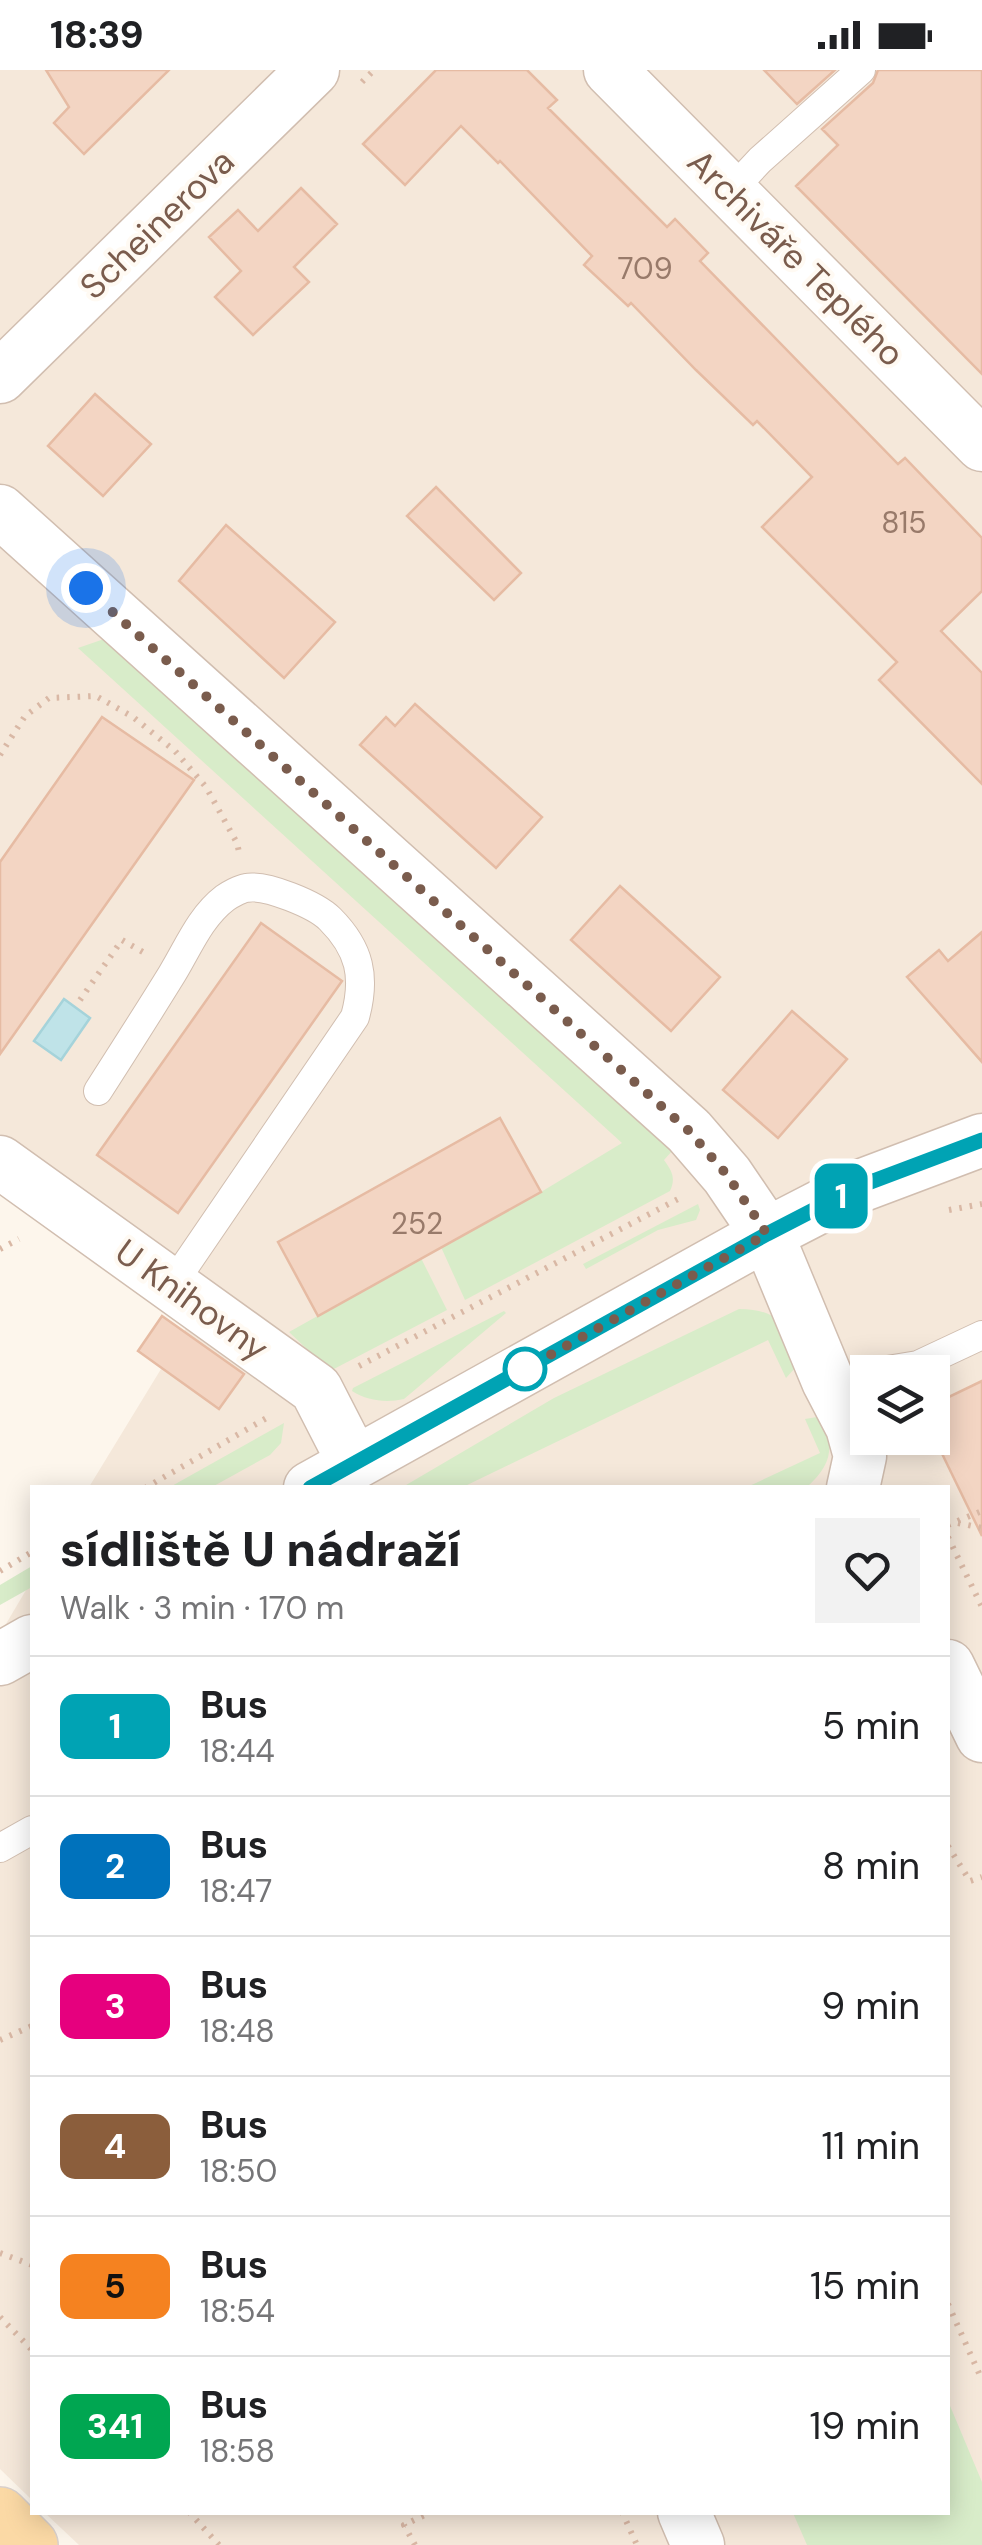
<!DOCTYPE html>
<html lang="en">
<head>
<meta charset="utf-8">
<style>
	:root { --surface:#fff; --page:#f2f2f2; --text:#202124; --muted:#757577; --line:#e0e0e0 }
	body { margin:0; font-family:"DM Sans",sans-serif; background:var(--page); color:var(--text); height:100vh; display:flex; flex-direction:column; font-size:38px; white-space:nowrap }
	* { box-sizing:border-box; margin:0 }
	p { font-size:32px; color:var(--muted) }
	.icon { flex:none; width:55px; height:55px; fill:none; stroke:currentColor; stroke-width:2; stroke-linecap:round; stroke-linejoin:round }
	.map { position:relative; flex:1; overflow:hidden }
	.sheet { position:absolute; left:30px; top:1415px; width:920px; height:1030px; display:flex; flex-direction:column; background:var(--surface); border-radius:0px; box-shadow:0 5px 25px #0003 }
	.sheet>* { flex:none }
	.badge { padding:0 20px; border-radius:15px; font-size:35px; line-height:65px }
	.controls { position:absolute; left:850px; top:1285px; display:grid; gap:20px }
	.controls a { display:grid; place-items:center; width:100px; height:100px; border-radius:0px; background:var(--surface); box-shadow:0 5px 25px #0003; font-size:50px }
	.you { position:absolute; width:50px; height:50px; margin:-25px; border:8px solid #fff; border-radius:50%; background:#1a73e8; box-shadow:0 0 0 15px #1a73e833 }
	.map>.badge { position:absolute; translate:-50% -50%; box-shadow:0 0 0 5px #fff }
	.round { display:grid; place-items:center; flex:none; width:105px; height:105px; border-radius:0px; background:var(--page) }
	.headline { display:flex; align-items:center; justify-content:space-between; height:170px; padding:0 30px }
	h1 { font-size:48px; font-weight:800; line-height:75px }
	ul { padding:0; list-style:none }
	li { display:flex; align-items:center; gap:30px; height:140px; padding:0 30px; border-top:2px solid var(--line) }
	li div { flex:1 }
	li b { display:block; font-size:38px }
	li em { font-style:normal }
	li .badge { min-width:110px; font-weight:700; text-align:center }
	.status { display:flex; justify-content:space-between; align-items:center; height:70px; padding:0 50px; background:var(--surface); direction:ltr }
	.status svg { height:28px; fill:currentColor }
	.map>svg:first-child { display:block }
	.residential { fill:#f5e8da; fill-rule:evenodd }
	.green { fill:#d8ecc9 }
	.water { fill:#bfe3e8; stroke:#a5d3da; stroke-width:2.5 }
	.building { fill:#f3d5c3; stroke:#e6bba3; stroke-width:2.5 }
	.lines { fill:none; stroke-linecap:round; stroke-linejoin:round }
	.lane-casing { stroke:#d1beb0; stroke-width:30 }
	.street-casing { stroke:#d1beb0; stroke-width:55 }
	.primary-casing { stroke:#dad1cd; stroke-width:58 }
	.path { stroke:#d9b8a5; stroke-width:6; stroke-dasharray:2.5 8; stroke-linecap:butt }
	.lane { stroke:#fff; stroke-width:28 }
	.street { stroke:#fff; stroke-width:52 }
	.primary { stroke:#fbd9a5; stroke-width:55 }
	.line-casing { stroke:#fff; stroke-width:22 }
	.line { stroke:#00a3b4; stroke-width:15 }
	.walk { stroke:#7a5c4d; stroke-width:10; stroke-dasharray:0 18 }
	.stop-dot { fill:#fff; stroke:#00a3b4; stroke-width:5 }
	.labels { text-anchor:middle; stroke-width:8; stroke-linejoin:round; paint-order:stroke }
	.number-label { font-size:30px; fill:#987a6a }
	.street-label { font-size:35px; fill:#7a5c4d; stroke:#fffaf3 }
</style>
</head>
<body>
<div class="status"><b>18:39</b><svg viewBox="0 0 49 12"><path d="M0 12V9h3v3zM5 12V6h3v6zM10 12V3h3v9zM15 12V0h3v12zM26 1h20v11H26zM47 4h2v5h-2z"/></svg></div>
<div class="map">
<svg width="982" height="2475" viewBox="0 0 982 2475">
	<rect width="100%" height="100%" fill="#fdf6ec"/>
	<!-- residential -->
	<path class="residential" d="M 0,0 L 982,0 L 982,2475 L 79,2475 L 45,2443 L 948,2442 L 948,1418 L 89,1417 L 208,1222 L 0,1064 ZM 868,1302 L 932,1302 L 932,1368 L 868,1368 Z
		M 32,1510 L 32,2430 L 0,2399 L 0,1564 Z"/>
	<!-- green -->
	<path class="green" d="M 107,568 L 673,1080 L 664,1090 C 672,1101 676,1108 670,1121 L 465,1230 L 441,1177 L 541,1122 L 622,1073 L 78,578 Z
		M 698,1134 L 700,1140 L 696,1150 L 658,1160 L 586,1199 L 583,1194 Z
		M 421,1188 L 447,1240 L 330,1301 L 289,1262 Z
		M 739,1239 C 785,1240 785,1258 796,1297 L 786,1308 L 768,1270 L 463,1417 L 401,1418 L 554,1328 Z
		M 504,1241 L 506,1243 L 404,1329 C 386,1333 368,1331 352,1321 L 353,1318 Z
		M 817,1347 L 825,1351 C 834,1381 830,1396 807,1417 L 745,1418 L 820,1383 L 805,1349 Z
		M 284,1353 L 281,1373 L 270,1385 L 212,1417 L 170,1417 Z
		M 32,1496 L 32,1517 L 0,1535 L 0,1515 Z
		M 948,2331 L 982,2412 L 982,2475 L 807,2475 L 793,2443 L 948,2442 Z"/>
	<!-- water -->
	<path class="water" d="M 64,929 L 90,948 L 61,990 L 34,971 Z"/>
	<!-- building -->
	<path class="building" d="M 46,0 L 169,0 L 84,84 L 54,53 L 69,37 Z
		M 436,0 L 527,0 L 557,30 L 548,38 L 667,157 L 675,149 L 708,183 L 700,191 L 898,394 L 905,388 L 982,468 L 982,521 L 941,561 L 982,603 L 982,714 L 879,610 L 897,592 L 762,457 L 812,407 L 757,351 L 753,355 L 696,300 L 631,233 L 628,236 L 584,195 L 592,186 L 500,91 L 498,93 L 461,56 L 405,115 L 363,74 Z
		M 764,0 L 835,0 L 797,34 Z
		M 878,0 L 982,0 L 982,304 L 796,116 L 838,75 L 822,59 L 873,13 Z
		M 301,118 L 337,154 L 294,197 L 309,212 L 253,265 L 215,227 L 241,201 L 209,167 L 238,140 L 258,161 Z
		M 95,324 L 151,374 L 103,426 L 48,376 Z
		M 436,417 L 521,503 L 494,530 L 407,446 Z
		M 226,455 L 335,552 L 284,608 L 179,511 Z
		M 415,634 L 542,747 L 496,798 L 360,675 L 386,647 L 395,656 Z
		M 102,647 L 194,710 L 0,984 L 0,792 Z
		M 620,816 L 720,907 L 671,961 L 571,870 Z
		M 261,853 L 342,911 L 178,1143 L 97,1085 Z
		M 982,862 L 982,992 L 907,907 L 939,880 L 948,891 Z
		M 792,941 L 847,989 L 778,1068 L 723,1020 Z
		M 500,1048 L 541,1122 L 318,1246 L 278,1172 Z
		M 162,1246 L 244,1304 L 219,1339 L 138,1281 Z
		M 982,1311 L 982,1466 L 932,1363 L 932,1335 Z"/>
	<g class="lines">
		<!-- lane casing -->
		<g class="lane-casing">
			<path id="lane" d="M 731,121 L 760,90 L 861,0
				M 98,1021 C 123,982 148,943 172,904 C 188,878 200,847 225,828 C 229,825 240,819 246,818 C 266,814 316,835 330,849 C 360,879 366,907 355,947 L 172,1215
				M 875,1302 L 918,1295 L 982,1265
				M 0,1778 L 32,1760"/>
		</g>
		<!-- street casing -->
		<g class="street-casing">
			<path id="street" d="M 610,0 L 982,375
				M 0,307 L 313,0
				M 0,441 L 689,1061 L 727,1105 L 767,1164 L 828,1311 L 852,1357 L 860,1386 L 853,1418
				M 0,1092 L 316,1319 L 354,1393
				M 310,1418 L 767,1164 L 860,1116 L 982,1070
				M 0,1589 L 32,1571
				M 948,1596 L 982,1666
				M 684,2442 L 698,2475"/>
		</g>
		<!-- primary casing -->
		<g class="primary-casing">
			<path id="primary" d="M 0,2445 L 30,2475"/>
		</g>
		<!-- path -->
		<path class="path" d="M 362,12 L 374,0
			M 0,685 L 25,646 L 49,628 L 96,626 L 133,647 L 175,681 L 206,717 L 237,773 L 239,782
			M 80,930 L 122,870 L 143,882
			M 949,1140 L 982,1134
			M 0,1179 L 19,1169
			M 359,1296 L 680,1128
			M 145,1418 L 270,1346
			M 958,1453 L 982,1458
			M 948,1455 L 982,1441
			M 948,1467 L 982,1537
			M 0,1501 L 32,1482
			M 948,1776 L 970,1811 L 982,1807
			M 0,1970 L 32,1956
			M 0,2183 L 32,2195
			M 948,2234 L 982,2310
			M 0,2247 L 32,2280
			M 189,2442 L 219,2475
			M 622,2442 L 637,2475
			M 415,2475 L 404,2455 L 431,2442"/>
		<!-- lane -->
		<use href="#lane" class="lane"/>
		<!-- street -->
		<use href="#street" class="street"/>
		<!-- primary -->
		<use href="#primary" class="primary"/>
	</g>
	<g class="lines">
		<!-- line casing -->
		<g class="line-casing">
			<path id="line" d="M 310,1418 L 767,1164 L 860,1116 L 982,1070"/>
		</g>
		<!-- line -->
		<use href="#line" class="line"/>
		<!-- walk -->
		<path class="walk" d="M 86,518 L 689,1061 L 727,1105 L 767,1164 L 525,1299"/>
	</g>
	<!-- markers -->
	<circle class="stop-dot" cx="525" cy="1299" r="20"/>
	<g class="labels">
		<!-- number labels -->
		<g class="number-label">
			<text x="645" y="209">709</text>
			<text x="904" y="463">815</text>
			<text x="417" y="1164">252</text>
		</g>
		<!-- street labels -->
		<g class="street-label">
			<text transform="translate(157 154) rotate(-44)" y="12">Scheinerova</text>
			<text transform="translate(796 188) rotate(45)" y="12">Archiváře Teplého</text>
			<text transform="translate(192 1230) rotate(36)" y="12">U Knihovny</text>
		</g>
	</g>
</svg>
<div class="controls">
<a><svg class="icon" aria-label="layers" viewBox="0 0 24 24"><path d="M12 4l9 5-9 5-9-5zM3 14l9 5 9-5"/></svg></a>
</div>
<div class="you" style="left:86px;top:518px"></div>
<b class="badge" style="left:841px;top:1126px;background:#00a3b4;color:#fff">1</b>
<section class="sheet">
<div class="headline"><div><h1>sídliště U nádraží</h1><p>Walk · 3 min · 170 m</p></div><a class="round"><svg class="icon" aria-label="heart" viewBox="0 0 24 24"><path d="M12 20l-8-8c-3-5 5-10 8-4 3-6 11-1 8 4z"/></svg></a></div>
<ul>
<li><span class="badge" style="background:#00a3b4;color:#fff">1</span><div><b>Bus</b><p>18:44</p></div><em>5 min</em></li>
<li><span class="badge" style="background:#0072bc;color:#fff">2</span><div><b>Bus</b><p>18:47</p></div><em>8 min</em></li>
<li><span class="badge" style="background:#e6007e;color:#fff">3</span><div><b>Bus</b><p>18:48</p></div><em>9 min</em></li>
<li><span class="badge" style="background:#8b5e3c;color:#fff">4</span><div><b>Bus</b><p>18:50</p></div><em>11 min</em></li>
<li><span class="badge" style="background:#f58220;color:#111">5</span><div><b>Bus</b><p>18:54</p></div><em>15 min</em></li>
<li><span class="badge" style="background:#00a651;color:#fff">341</span><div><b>Bus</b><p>18:58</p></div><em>19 min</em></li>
</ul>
</section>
</div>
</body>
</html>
